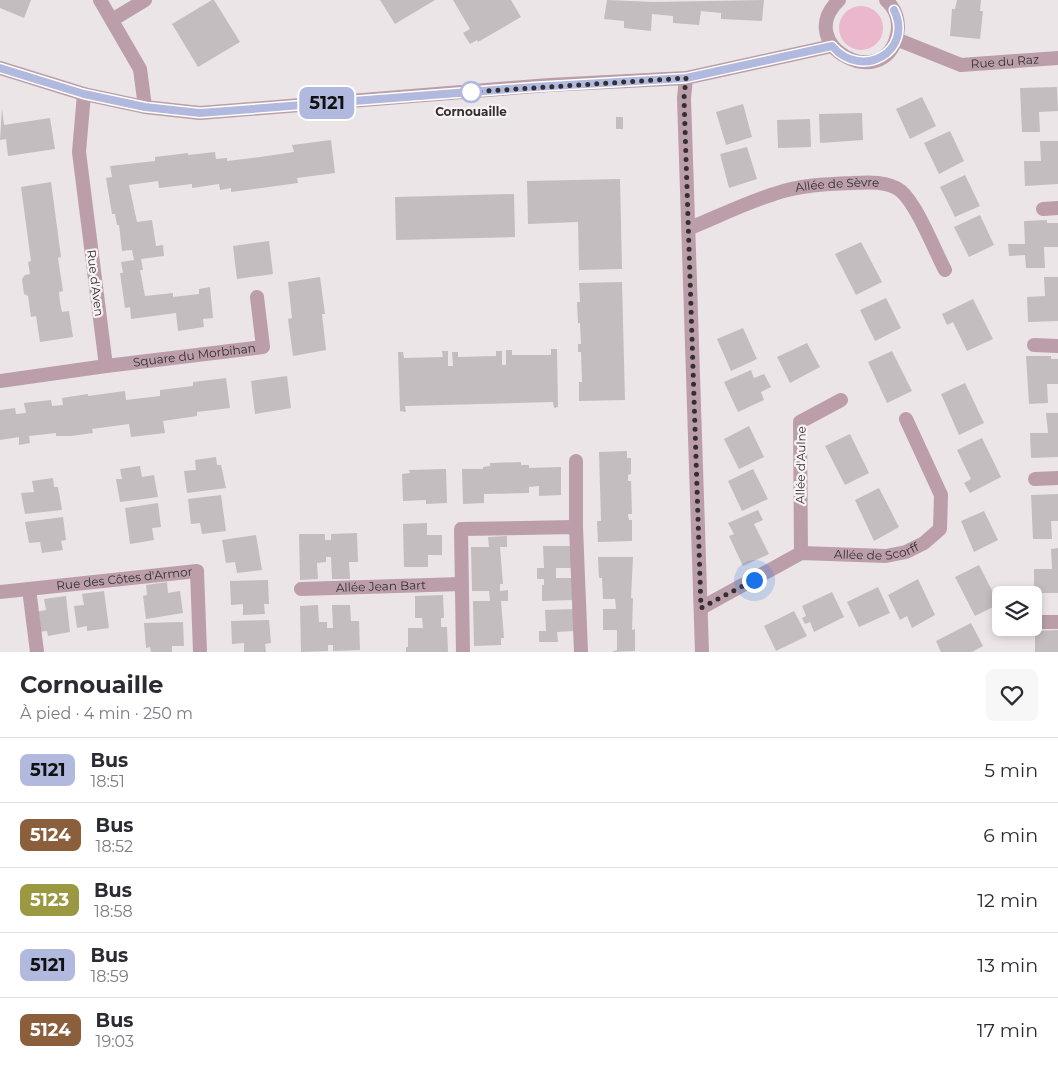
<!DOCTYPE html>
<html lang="fr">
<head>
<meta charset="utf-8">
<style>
	:root { --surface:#fff; --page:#f7f7f7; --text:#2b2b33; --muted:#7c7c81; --line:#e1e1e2 }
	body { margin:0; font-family:Montserrat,sans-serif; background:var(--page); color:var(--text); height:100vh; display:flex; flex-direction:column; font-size:19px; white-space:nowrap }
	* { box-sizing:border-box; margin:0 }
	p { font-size:16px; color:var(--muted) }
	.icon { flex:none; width:28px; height:28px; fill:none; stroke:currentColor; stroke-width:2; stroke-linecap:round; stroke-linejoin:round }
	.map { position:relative; height:652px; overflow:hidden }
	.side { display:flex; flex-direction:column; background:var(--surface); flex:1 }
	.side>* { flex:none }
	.badge { padding:0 10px; border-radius:8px; font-size:18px; line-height:32px }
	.tools { position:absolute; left:992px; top:586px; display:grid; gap:10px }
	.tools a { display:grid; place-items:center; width:50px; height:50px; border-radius:8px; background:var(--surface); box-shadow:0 2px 8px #0003; font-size:25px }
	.you { position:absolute; width:25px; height:25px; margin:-12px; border:4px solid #fff; border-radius:50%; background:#1a73e8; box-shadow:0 0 0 8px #1a73e833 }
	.map>.badge { position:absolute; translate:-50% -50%; box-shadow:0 0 0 2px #fff }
	.round { display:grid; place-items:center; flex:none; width:52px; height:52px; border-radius:8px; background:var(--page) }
	.summary { display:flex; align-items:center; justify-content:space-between; height:85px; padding:0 20px }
	h1 { font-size:24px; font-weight:700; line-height:38px }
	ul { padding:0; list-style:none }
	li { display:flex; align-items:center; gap:15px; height:65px; padding:0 20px; border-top:1px solid var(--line) }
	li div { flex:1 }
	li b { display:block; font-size:19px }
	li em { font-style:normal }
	li .badge { min-width:55px; font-weight:700; text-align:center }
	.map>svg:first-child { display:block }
	.green { fill:#ebb7cc }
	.building { fill:#c3bdbf }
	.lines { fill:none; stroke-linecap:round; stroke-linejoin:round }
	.minor { stroke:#bb9ea9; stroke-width:14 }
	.line-casing { stroke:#fff; stroke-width:11 }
	.line { stroke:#b1b9df; stroke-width:8 }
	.walk { stroke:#333031; stroke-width:5; stroke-dasharray:0 9 }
	.stop-dot { fill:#fff; stroke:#b1b9df; stroke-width:2.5 }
	.labels { text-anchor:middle; stroke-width:4.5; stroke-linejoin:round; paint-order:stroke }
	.street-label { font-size:12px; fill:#333031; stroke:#f9f2f5 }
	.stop-label { font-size:12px; font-weight:bold; fill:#333031; stroke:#f9f2f5 }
</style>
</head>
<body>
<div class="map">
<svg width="1058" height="652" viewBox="0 0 1058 652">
	<rect width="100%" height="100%" fill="#ebe5e7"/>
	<!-- green -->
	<path class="green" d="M839 28a22 22 0 1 1 44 0a22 22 0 1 1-44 0Z"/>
	<!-- building -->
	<path class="building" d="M 0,0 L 31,0 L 24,18 L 0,8 Z
		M 212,0 L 214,0 L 240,42 L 198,67 L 172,24 Z
		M 380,0 L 435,0 L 395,24 Z
		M 453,0 L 511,0 L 521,17 L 478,42 L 477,40 L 470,44 L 463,33 L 470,29 Z
		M 607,0 L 654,2 L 764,0 L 762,21 L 721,19 L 721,13 L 701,11 L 699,25 L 673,23 L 673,16 L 652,14 L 651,31 L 624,28 L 624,21 L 604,19 Z
		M 957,0 L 981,0 L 980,11 L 983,11 L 980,39 L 950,36 L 952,9 L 955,9 Z
		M 1057,87 L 1058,111 L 1039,112 L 1040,132 L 1022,132 L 1020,88 Z
		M 922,97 L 936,126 L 910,139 L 896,109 Z
		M 743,104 L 752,137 L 726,145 L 716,112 Z
		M 2,108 L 4,125 L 50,118 L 55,149 L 8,156 L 6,139 L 0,140 Z
		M 862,113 L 863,140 L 820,143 L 819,114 Z
		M 616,117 L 623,117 L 623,129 L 616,129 Z
		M 810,119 L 811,147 L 778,148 L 777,120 Z
		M 950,131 L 964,161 L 939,174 L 924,143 Z
		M 331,140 L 335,173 L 297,178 L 298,183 L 231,192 L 231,188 L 220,190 L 219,184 L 192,188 L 192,184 L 159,188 L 158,181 L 129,185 L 137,222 L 152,220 L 156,246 L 163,245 L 164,256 L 141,259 L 143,270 L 140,270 L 145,296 L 173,293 L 173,297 L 199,294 L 199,289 L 210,287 L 213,318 L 203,319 L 204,327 L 178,331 L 176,313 L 131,319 L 130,307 L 125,308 L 120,273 L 123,273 L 121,262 L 134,260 L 132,250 L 122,251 L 119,225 L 117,225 L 115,214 L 112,214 L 106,178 L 112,177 L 110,166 L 155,161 L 155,157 L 188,153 L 188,155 L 215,152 L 216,159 L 227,158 L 227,161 L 260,157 L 294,152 L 292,145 Z
		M 1040,141 L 1058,141 L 1058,184 L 1025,186 L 1024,161 L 1041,161 Z
		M 747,147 L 757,179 L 729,188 L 720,154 Z
		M 965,175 L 980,206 L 955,217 L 940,187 Z
		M 620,179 L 622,269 L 579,270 L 578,222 L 528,224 L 527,181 Z
		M 51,182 L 61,257 L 58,258 L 63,291 L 59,292 L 60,302 L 62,312 L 69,311 L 73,337 L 40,342 L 36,316 L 31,317 L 28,296 L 24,294 L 22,279 L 25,275 L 30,274 L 28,262 L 31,261 L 21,187 Z
		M 514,194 L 515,237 L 396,240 L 395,197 Z
		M 980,215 L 994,245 L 969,257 L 954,227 Z
		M 1047,220 L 1047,223 L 1058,223 L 1058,247 L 1044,247 L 1045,268 L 1026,268 L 1025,255 L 1009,256 L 1008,244 L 1025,244 L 1024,221 Z
		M 269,241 L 273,274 L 237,279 L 233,246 Z
		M 861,242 L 882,282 L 856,295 L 835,254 Z
		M 320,277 L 325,314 L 322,314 L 326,350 L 293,356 L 288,319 L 292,318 L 288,282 Z
		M 1044,277 L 1058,277 L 1058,321 L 1028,322 L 1027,297 L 1045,296 Z
		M 622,282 L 625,400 L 579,401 L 579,382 L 582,382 L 581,352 L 578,352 L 578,344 L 581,344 L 580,323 L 578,323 L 577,302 L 580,302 L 579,283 Z
		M 886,298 L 901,328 L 875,341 L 860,310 Z
		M 973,299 L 993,339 L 967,351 L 953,322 L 947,325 L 942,314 Z
		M 743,328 L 757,359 L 731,371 L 717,339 Z
		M 807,343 L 820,367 L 790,383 L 777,357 Z
		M 551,349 L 557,349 L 558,407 L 554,408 L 553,402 L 405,406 L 406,412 L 400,411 L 398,352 L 403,352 L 404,358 L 443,357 L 442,351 L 448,351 L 448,366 L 453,366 L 452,352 L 458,352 L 458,357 L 496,356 L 496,351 L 502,351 L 502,365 L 506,365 L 506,350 L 512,350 L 512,355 L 551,355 Z
		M 892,351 L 912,391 L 887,403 L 868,362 Z
		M 1026,356 L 1051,356 L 1051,359 L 1058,359 L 1058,384 L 1047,384 L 1048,403 L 1029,404 Z
		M 751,370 L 754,378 L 764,374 L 771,387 L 761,392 L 764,400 L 738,412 L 724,382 Z
		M 287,376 L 291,408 L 255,414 L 251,381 Z
		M 226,378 L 230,408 L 197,412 L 197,416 L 163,421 L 165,433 L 131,437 L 129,424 L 92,429 L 93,433 L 71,436 L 56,436 L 56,433 L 29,436 L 30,443 L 19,445 L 19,437 L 0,440 L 0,410 L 15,408 L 16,414 L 26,413 L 24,403 L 51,400 L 52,406 L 63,405 L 62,398 L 88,394 L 88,396 L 125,391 L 126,400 L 160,396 L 160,390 L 193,386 L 193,382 Z
		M 965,383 L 984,423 L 959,435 L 941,394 Z
		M 1046,413 L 1058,413 L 1058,457 L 1031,458 L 1030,433 L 1048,433 Z
		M 749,426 L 764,457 L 739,469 L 724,439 Z
		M 850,434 L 869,473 L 845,485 L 825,446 Z
		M 982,438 L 1001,477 L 970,493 L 964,483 L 971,479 L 957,450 Z
		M 627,451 L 627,458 L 631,458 L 631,474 L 628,475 L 628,481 L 631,481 L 632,514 L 628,514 L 629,520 L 632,520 L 632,541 L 598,542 L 597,521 L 601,521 L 599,452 Z
		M 216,457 L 217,465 L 221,465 L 226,488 L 187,493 L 184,471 L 196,470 L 195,460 Z
		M 521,462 L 521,465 L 529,465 L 529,468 L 561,467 L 561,495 L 539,496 L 539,486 L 529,487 L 529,493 L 484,494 L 484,503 L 463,504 L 462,469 L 483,469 L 483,467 L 490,466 L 490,463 Z
		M 140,466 L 142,477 L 154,475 L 158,497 L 120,502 L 116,479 L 122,479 L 120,469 Z
		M 446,469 L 447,503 L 426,504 L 426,500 L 403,501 L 402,474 L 410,473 L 409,470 Z
		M 753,469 L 768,499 L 742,511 L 728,481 Z
		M 53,478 L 54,487 L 58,487 L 62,510 L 25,514 L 21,493 L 34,492 L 32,481 Z
		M 879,488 L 899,527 L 874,541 L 855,500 Z
		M 1058,494 L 1058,521 L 1051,521 L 1052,539 L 1033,539 L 1031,495 Z
		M 221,495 L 226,531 L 202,534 L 200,523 L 191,524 L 188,499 Z
		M 158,503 L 161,527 L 152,528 L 154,540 L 130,544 L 125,508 Z
		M 758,510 L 763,520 L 754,524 L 769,554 L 743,566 L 729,536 L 734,534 L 728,523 Z
		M 984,511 L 998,540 L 974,552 L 961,521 Z
		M 63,517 L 66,540 L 61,541 L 63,550 L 42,553 L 40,542 L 29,543 L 25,522 Z
		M 427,523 L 427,535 L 442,535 L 442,555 L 428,555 L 428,567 L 404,567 L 403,524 Z
		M 357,533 L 358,562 L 349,562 L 350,579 L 332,579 L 331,557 L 326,557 L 326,562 L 317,563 L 318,579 L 300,580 L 299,534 L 325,534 L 325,540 L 331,540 L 331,534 Z
		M 256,535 L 262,570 L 237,573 L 235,562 L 226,563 L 222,540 Z
		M 507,536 L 507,547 L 500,547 L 503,584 L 500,584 L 500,591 L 508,590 L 508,601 L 501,601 L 504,638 L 501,638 L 501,645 L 474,646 L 473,601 L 490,601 L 489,591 L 472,591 L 471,547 L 489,547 L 488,537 Z
		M 543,546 L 572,546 L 572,568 L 556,568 L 556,578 L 572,578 L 573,600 L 542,601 L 542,585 L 544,585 L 544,579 L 537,579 L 537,568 L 544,568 Z
		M 1058,548 L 1058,593 L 1034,593 L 1034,569 L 1052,569 L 1051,549 Z
		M 598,557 L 633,557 L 631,598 L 633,598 L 632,630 L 635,629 L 635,651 L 612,652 L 617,650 L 617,630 L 603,630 L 603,609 L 616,609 L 615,599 L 603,599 L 602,578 L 599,578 Z
		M 979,565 L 999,604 L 975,616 L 955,577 Z
		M 918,579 L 935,615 L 912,628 L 907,616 L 900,620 L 888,595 Z
		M 268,580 L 269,604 L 264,604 L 265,614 L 243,615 L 243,604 L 231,605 L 230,581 Z
		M 167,582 L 168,593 L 180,591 L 183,613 L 146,619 L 143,596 L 147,595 L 146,585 Z
		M 878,587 L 890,613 L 859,627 L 847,602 Z
		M 104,591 L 109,628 L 87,631 L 87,626 L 77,628 L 74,606 L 84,605 L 82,594 Z
		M 832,592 L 844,617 L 814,632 L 810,622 L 805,624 L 802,618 L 806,616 L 802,606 Z
		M 443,595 L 444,618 L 441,618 L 441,627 L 447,627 L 448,652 L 406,652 L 406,647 L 408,647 L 408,628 L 423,628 L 422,618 L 415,618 L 415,596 Z
		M 66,596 L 70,632 L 48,636 L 47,631 L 37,632 L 35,612 L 46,610 L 44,599 Z
		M 318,605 L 319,622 L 327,622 L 327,628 L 333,628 L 332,605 L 350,605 L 351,621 L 359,621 L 360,650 L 333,651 L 333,645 L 328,645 L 328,651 L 301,652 L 300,606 Z
		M 573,609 L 574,631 L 557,632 L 558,642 L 539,642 L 539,631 L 546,631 L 545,610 Z
		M 794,611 L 807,636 L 776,651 L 764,626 Z
		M 269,620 L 271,643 L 265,644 L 266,652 L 244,652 L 244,643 L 232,644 L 231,621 Z
		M 183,622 L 184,646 L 172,646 L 172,652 L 151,652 L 150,647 L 146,648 L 144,623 Z
		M 971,623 L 983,646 L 972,652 L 941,652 L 936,641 Z
		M 1058,630 L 1058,652 L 1035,652 L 1035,631 Z"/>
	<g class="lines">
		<!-- minor -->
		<g class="minor">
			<path d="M 100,0 L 140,69 L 145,107"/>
			<path d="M 839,0 C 792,45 884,94 897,35 C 900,22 896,9 886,0"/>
			<path d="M 112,20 L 145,0"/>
			<path id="s1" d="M 896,39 L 961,65 L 1058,58"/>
			<path d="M 0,68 L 84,94 L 145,107 L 200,113 L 549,85 L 686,78 L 832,46"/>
			<path d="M 686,78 L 684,98 L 702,652"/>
			<path d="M 1043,209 L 1058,208"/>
			<path id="s2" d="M 690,228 C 717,217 745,203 774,194 C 799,185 826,184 853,183 C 868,182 888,181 901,191 C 917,205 934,249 945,270"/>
			<path d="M 1034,345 L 1058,346"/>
			<path id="s3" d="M 106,366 L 263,347 L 257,297"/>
			<path d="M 0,381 L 106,366 L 79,152 L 84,94"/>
			<path d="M 1035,479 L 1058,478"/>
			<path d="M 576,527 L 576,461"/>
			<path d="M 801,553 L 800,422 L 841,400"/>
			<path d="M 29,589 L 37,652"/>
			<path id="s4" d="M 301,589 L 461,584"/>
			<path id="s5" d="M 0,592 L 197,571 L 200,652"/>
			<path id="s6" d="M 701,608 L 801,553 L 886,556 L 906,552 L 924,543 L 940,529 L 941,495 L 906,419"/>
			<path d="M 1041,622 L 1058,622"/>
			<path d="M 463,652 L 461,529 L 576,527 L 581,652"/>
		</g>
	</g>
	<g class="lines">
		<!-- line casing -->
		<g class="line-casing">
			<path id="line" d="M 0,68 L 84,94 L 145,107 L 200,113 L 534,87 L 686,78 L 832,46 C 862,81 914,51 894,10"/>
		</g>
		<!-- line -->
		<use href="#line" class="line"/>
		<!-- walk -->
		<path class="walk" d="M 471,92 L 686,78 L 684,98 L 701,608 L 754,580"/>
	</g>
	<!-- markers -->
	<circle class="stop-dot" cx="471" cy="92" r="10"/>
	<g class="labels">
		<!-- street labels -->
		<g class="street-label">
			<text dy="4" stroke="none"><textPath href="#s1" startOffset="114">Rue du Raz</textPath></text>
			<text dy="4" stroke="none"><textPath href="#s2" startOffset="155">Allée de Sèvre</textPath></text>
			<text transform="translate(95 283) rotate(83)" y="4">Rue d'Aven</text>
			<text dy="4" stroke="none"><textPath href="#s3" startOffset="89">Square du Morbihan</textPath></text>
			<text transform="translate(801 465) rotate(-89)" y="4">Allée d'Aulne</text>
			<text dy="4" stroke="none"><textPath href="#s6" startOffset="190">Allée de Scorff</textPath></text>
			<text dy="4" stroke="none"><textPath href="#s5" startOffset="125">Rue des Côtes d'Armor</textPath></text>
			<text dy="4" stroke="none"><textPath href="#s4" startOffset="80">Allée Jean Bart</textPath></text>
		</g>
		<!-- stop labels -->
		<g class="stop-label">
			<text x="471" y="116">Cornouaille</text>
		</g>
	</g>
</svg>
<div class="tools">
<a><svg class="icon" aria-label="layers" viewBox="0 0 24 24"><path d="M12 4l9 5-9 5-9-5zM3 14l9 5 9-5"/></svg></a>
</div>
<div class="you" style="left:754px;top:580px"></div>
<b class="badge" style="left:327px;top:103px;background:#b1b9df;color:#111">5121</b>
</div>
<section class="side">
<div class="summary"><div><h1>Cornouaille</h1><p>À pied · 4 min · 250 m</p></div><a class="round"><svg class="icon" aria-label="heart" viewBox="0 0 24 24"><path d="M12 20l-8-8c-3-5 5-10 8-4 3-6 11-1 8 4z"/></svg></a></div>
<ul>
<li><span class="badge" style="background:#b1b9df;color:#111">5121</span><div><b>Bus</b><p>18:51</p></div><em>5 min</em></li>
<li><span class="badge" style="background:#8b5e3c;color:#fff">5124</span><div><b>Bus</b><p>18:52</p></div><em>6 min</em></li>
<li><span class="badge" style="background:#9b9842;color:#fff">5123</span><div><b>Bus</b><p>18:58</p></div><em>12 min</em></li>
<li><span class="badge" style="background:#b1b9df;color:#111">5121</span><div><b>Bus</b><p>18:59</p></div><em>13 min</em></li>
<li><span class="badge" style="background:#8b5e3c;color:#fff">5124</span><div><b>Bus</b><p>19:03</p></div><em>17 min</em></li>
</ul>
</section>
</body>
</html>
